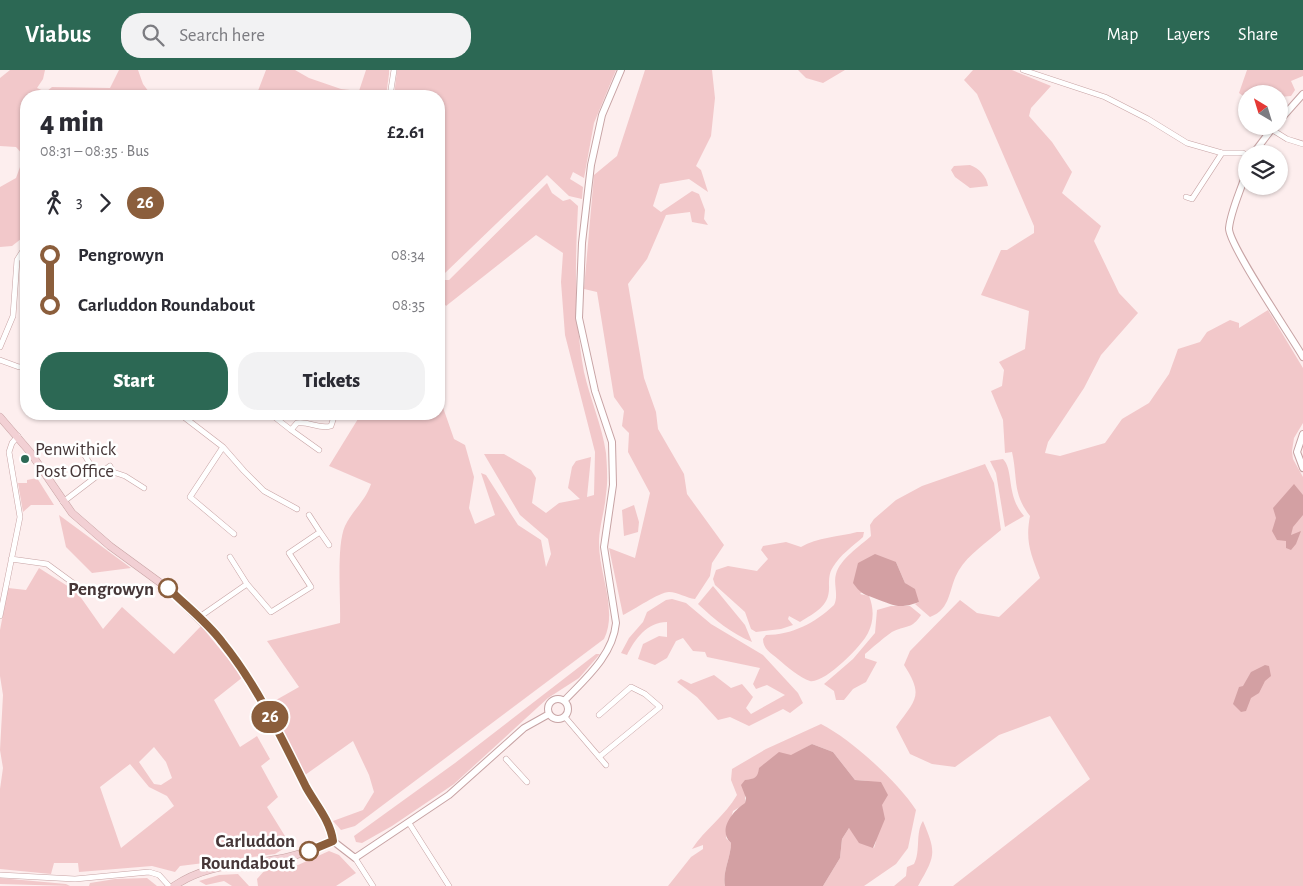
<!DOCTYPE html>
<html lang="en">
<head>
<meta charset="utf-8">
<style>
	:root { --surface:#fff; --page:#f2f2f3; --text:#2b2b33; --muted:#7c7c81; --accent:#2c6854 }
	body { margin:0; font-family:"Alegreya Sans",sans-serif; background:var(--page); color:var(--text); height:100vh; display:flex; flex-direction:column; font-size:19px; white-space:nowrap }
	* { box-sizing:border-box; margin:0 }
	p { font-size:16px; color:var(--muted) }
	.icon { flex:none; width:28px; height:28px; fill:none; stroke:currentColor; stroke-width:2; stroke-linecap:round; stroke-linejoin:round }
	.map { position:relative; flex:1; overflow:hidden }
	.drawer { position:absolute; left:20px; top:20px; width:425px; height:330px; display:flex; flex-direction:column; background:var(--surface); border-radius:20px; box-shadow:0 1px 4px #0004 }
	.drawer>* { flex:none }
	.badge { padding:0 10px; border-radius:16px; font-size:18px; line-height:32px }
	.needle { width:32px; rotate:322deg }
	.buttons { position:absolute; left:1238px; top:15px; display:grid; gap:10px }
	.buttons a { display:grid; place-items:center; width:50px; height:50px; border-radius:50%; background:var(--surface); box-shadow:0 1px 4px #0004; font-size:25px }
	.map>.badge { position:absolute; translate:-50% -50%; box-shadow:0 0 0 2px #fff }
	.legs { display:flex; align-items:center; gap:8px; height:55px; padding:0 20px; font-size:16px }
	.legs p { margin-inline-start:auto }
	.overview { display:flex; align-items:center; justify-content:space-between; height:85px; padding:0 20px }
	h1 { font-size:28px; font-weight:800; line-height:38px }
	.button { display:flex; gap:10px; margin-top:auto; padding:10px 20px }
	.button a { flex:1; height:58px; border-radius:20px; background:var(--accent); color:#fff; font-size:20px; font-weight:800; line-height:58px; text-align:center }
	.button a+a { background:var(--page); color:var(--text) }
	ul { padding:0 20px; list-style:none }
	li { display:flex; align-items:center; gap:18px; height:50px; font-size:19px }
	li i { display:grid; place-items:center; width:8px; height:100%; margin:0 6px; background:currentColor }
	li i::after { content:''; width:12px; height:12px; margin:-6px; border:4px solid; border-radius:50%; background:var(--surface) }
	li p { margin-inline-start:auto }
	li:first-child i { background:linear-gradient(#0000 50%,currentColor 0) }
	li:last-child i { background:linear-gradient(currentColor 50%,#0000 0) }
	header { display:flex; align-items:center; gap:30px; box-sizing:border-box; height:70px; padding:0 25px; background:var(--accent); color:#fff }
	header strong { font-size:24px }
	nav { display:flex; gap:28px; margin-inline-start:auto; font-size:18px }
	.search { width:350px; height:45px; background:var(--page); display:flex; align-items:center; gap:12px; box-sizing:border-box; padding:0 18px; border-radius:20px; color:var(--muted); font-size:19px }
	.map>svg:first-child { display:block }
	.green { fill:#f2c8ca; fill-rule:evenodd }
	.water { fill:#d3a0a3 }
	.lines { fill:none; stroke-linecap:round; stroke-linejoin:round }
	.minor-casing { stroke:#c7a3a4; stroke-width:6 }
	.tertiary-casing { stroke:#c7a3a4; stroke-width:8 }
	.secondary-casing { stroke:#c7a3a4; stroke-width:8 }
	.minor { stroke:#fff; stroke-width:5 }
	.tertiary { stroke:#fff; stroke-width:6 }
	.secondary { stroke:#f2d0d4; stroke-width:7 }
	.line-1-casing { stroke:#fff; stroke-width:11 }
	.line-1 { stroke:#8b5e3c; stroke-width:8 }
	.poi-dot { fill:#2c6854; stroke:#fff; stroke-width:2 }
	.stop-1-dot { fill:#fff; stroke:#8b5e3c; stroke-width:2.5 }
	.labels { text-anchor:middle; stroke-width:5; stroke-linejoin:round; paint-order:stroke }
	.poi-label { font-size:19px; fill:#463738; stroke:#fff; text-anchor:start }
	.stop-label { font-size:19px; font-weight:bold; fill:#463738; stroke:#fff; text-anchor:end }
</style>
</head>
<body>
<header>
<strong>Viabus</strong>
<div class="search"><svg class="icon" aria-label="search" viewBox="0 0 24 24"><circle cx="10" cy="10" r="6"/><path d="M15 15l6 6"/></svg>Search here</div>
<nav><a>Map</a><a>Layers</a><a>Share</a></nav>
</header>
<div class="map">
<svg width="1303" height="816" viewBox="0 0 1303 816">
	<rect width="100%" height="100%" fill="#fdeeee"/>
	<!-- green -->
	<path class="green" d="M 10,0 L 45,0 L 43,9 L 37,18 L 46,22 L 52,17 L 110,18 L 119,0 L 138,0 L 143,14 L 152,26 L 26,26 L 26,165 L 12,176 L 0,177 L 0,117 L 16,108 L 24,86 L 16,77 L 0,76 L 0,8 Z
		M 266,0 L 295,0 L 309,8 L 341,19 L 359,21 L 366,0 L 389,0 L 389,4 L 386,26 L 256,26 Z
		M 397,0 L 616,0 L 594,53 L 584,108 L 573,102 L 570,109 L 583,117 L 582,129 L 569,126 L 547,105 L 445,203 L 439,202 L 439,26 L 394,26 Z
		M 645,0 L 712,0 L 715,28 L 711,66 L 696,96 L 701,100 L 708,122 L 689,109 L 660,114 L 653,136 L 661,142 L 692,121 L 699,124 L 705,140 L 704,149 L 708,155 L 692,152 L 690,142 L 666,145 L 647,189 L 628,214 L 644,308 L 656,342 L 658,359 L 684,404 L 687,424 L 724,475 L 712,493 L 710,506 L 695,529 C 686,528 678,522 669,522 C 659,522 634,540 623,545 L 609,478 L 635,488 L 650,423 L 628,382 L 629,363 L 622,356 L 624,341 L 614,327 L 597,222 L 584,219 L 594,105 L 617,86 Z
		M 798,0 L 845,0 L 823,13 L 806,8 Z
		M 973,0 L 1012,0 L 1051,16 L 1031,38 L 1029,46 L 1052,72 L 1072,102 L 1062,123 L 1101,156 L 1094,171 L 1119,223 L 1138,243 L 1101,285 L 1084,318 L 1048,372 L 1045,383 L 1060,386 L 1105,373 L 1122,349 L 1149,333 L 1169,304 L 1178,279 L 1200,272 L 1207,262 L 1230,250 L 1239,253 L 1239,258 L 1268,240 L 1303,298 L 1303,353 L 1294,368 L 1292,381 L 1293,389 L 1303,407 L 1303,816 L 953,816 L 1090,709 L 1050,646 L 999,665 L 955,697 L 932,694 L 910,684 L 896,657 C 916,629 924,626 904,595 L 910,581 L 960,530 L 977,543 L 999,547 L 1040,508 C 1031,484 1025,472 1030,446 C 1012,423 1018,409 1012,382 L 1005,383 L 1003,350 L 991,321 L 1002,316 L 1004,300 L 999,292 L 1025,279 L 1029,241 L 981,225 L 1001,180 L 1007,180 L 1034,163 L 1034,156 L 977,24 L 964,10 Z
		M 1247,0 L 1303,0 L 1303,6 L 1291,11 L 1295,20 L 1291,26 L 1279,27 L 1279,24 L 1246,24 L 1246,28 L 1239,23 Z
		M 970,95 C 979,98 987,107 988,116 L 970,118 L 955,107 L 951,100 L 954,96 Z
		M 547,113 L 552,123 L 563,131 L 570,129 L 578,136 C 575,193 574,247 584,302 C 590,329 602,355 606,383 C 607,396 608,411 606,424 C 605,440 599,457 599,473 C 599,504 618,541 604,569 L 355,756 L 341,760 L 333,751 L 363,740 L 374,722 L 369,705 L 353,671 L 305,705 L 269,634 L 299,617 L 267,571 L 340,553 C 341,529 336,476 345,456 C 352,441 366,430 371,414 L 329,396 L 361,344 L 439,344 L 439,326 L 454,369 L 465,375 L 474,407 L 469,438 L 475,454 L 495,445 L 481,403 L 486,405 L 518,455 L 541,470 L 546,497 L 551,484 L 548,469 L 520,445 L 484,384 L 504,384 L 531,400 L 536,408 L 532,433 L 546,443 L 559,433 L 580,429 L 568,418 L 572,397 L 576,391 L 591,387 L 587,427 L 594,425 L 595,382 L 565,265 L 561,212 L 563,183 L 536,165 L 446,236 L 439,226 L 439,213 L 442,210 L 449,210 Z
		M 1003,389 C 1014,400 1006,426 1024,446 L 1005,457 L 996,403 L 990,391 Z
		M 985,394 L 994,413 L 1001,460 C 987,472 968,485 959,500 C 948,518 952,539 930,547 L 915,534 L 919,532 L 905,513 L 896,492 L 860,524 L 869,526 C 874,538 874,551 868,563 C 862,576 824,614 810,611 C 800,608 786,596 778,589 C 771,583 763,579 763,569 L 766,565 C 792,565 815,553 834,535 C 839,525 833,514 836,504 C 840,489 860,476 871,466 L 870,455 L 874,449 L 896,430 L 922,416 Z
		M 37,408 L 54,435 L 31,435 L 23,442 L 18,413 L 27,413 L 27,410 Z
		M 634,435 L 639,452 L 638,462 L 624,466 L 622,440 Z
		M 59,445 L 131,498 L 92,503 L 66,477 Z
		M 857,462 L 864,462 L 863,467 C 853,476 840,485 833,497 C 829,503 829,509 829,516 C 830,536 816,542 800,552 L 789,546 L 788,549 L 793,555 L 781,559 L 756,562 L 751,559 L 745,542 L 715,515 L 713,509 L 716,500 L 728,496 L 757,501 L 768,489 L 761,480 L 763,476 L 786,472 L 801,477 C 817,467 839,467 857,462 Z
		M 39,498 L 77,522 L 103,559 L 122,537 L 174,584 L 201,556 L 243,607 L 214,630 L 240,677 L 257,666 L 270,689 L 261,696 L 278,727 L 267,737 L 293,779 L 283,779 L 275,784 L 180,796 L 175,802 L 152,796 L 79,802 L 78,793 L 54,793 L 51,804 L 0,799 L 0,719 L 3,698 L 0,680 L 3,625 L 0,606 L 0,560 L 8,518 L 26,520 ZM 154,677 L 166,692 L 172,708 L 161,715 L 154,714 L 139,692 ZM 130,694 L 149,717 L 167,726 L 174,736 L 121,778 L 100,717 Z
		M 713,516 L 745,555 L 752,572 C 731,563 715,550 698,534 Z
		M 672,529 L 686,533 L 711,554 L 763,585 L 798,623 L 803,633 L 790,643 L 783,639 L 749,656 L 730,647 L 718,650 L 697,627 L 677,612 L 681,609 L 691,614 L 714,605 L 731,618 L 742,614 L 753,627 L 746,638 L 751,644 L 785,625 L 767,615 L 756,619 L 753,614 L 760,598 L 707,587 L 705,582 L 693,581 L 683,568 L 676,571 L 667,588 L 655,595 L 638,589 L 643,574 L 659,566 L 667,567 L 667,552 C 647,552 635,569 627,585 L 621,583 L 629,568 L 643,552 L 647,542 L 666,530 Z
		M 891,536 L 910,536 L 921,545 C 912,559 907,555 894,561 C 889,563 871,579 865,584 L 865,588 L 877,592 L 866,612 L 853,619 L 844,630 L 836,630 L 834,621 L 824,614 L 853,589 L 875,563 L 877,540 Z
		M 596,584 L 600,584 L 579,608 L 548,628 L 454,714 L 392,756 L 362,773 L 356,772 L 354,766 L 455,693 Z
		M 821,654 C 851,669 899,713 916,740 L 908,778 L 896,794 L 864,816 L 823,816 L 840,788 L 842,769 L 849,758 L 874,778 L 876,771 L 868,711 L 855,710 L 833,682 L 812,674 L 754,709 L 745,710 L 745,734 L 733,741 L 726,768 L 731,773 C 731,787 722,802 725,816 L 668,816 L 691,787 L 703,779 L 703,775 L 692,779 C 705,759 725,746 737,725 L 731,710 L 732,699 L 766,679 Z
		M 923,751 C 937,784 935,786 918,816 L 894,816 L 906,806 L 907,797 L 914,794 C 921,781 915,763 923,751 Z
		M 329,781 L 339,785 L 356,803 L 336,816 L 258,816 L 257,809 L 265,800 L 282,799 L 298,795 Z
		M 238,804 L 249,816 L 232,816 L 224,811 L 206,815 L 199,811 L 219,805 Z
		M 0,808 L 66,814 L 70,816 L 0,814 Z
		M 147,808 L 157,816 L 89,816 L 90,813 L 115,809 Z"/>
	<!-- water -->
	<path class="water" d="M 1294,414 L 1303,425 L 1303,445 L 1293,457 L 1291,465 L 1301,461 L 1296,474 L 1291,480 L 1286,478 L 1286,471 L 1277,470 L 1272,461 L 1276,448 L 1273,438 Z
		M 875,484 L 896,492 L 905,513 L 915,519 L 919,532 C 898,540 894,535 874,528 C 863,524 860,523 853,513 L 858,493 Z
		M 1265,595 L 1269,596 L 1271,606 L 1265,611 L 1259,623 L 1251,628 L 1246,641 L 1241,642 L 1233,634 L 1239,617 L 1243,616 L 1251,602 Z
		M 812,674 L 833,682 L 855,710 L 881,712 L 888,725 L 882,735 L 885,749 L 873,778 L 859,773 L 849,758 L 842,769 L 840,788 L 823,816 L 725,816 C 722,802 731,787 731,773 C 717,760 733,741 745,733 L 746,728 L 741,715 L 745,710 C 754,709 758,708 759,698 L 779,682 L 791,685 Z"/>
	<g class="lines">
		<!-- minor casing -->
		<g class="minor-casing">
			<path id="minor" d="M 1023,0 L 1105,27 L 1148,49 L 1187,73 L 1222,83 L 1243,83 L 1246,86
				M 390,26 L 394,0
				M 1271,59 L 1287,69 L 1303,74
				M 1186,127 L 1192,129 L 1222,83
				M 0,277 L 13,246 L 17,190 L 26,176
				M 0,290 L 19,297 L 26,296
				M 180,344 L 223,377 L 244,401 L 264,421 L 297,439
				M 272,345 L 291,360 L 297,353 C 310,351 319,360 331,356 L 334,347 L 331,344
				M 291,360 L 319,380
				M 223,377 L 190,427 L 234,464
				M 82,381 L 97,405
				M 63,432 L 110,396 L 113,402 L 125,406 L 144,418
				M 320,462 L 329,475
				M 230,487 L 247,514
				M 11,489 L 47,494 L 88,524
				M 0,546 L 20,447 L 9,382 L 12,373 L 18,366
				M 198,548 L 247,514 L 271,542 L 311,517 L 289,483 L 320,462 L 309,445
				M 565,647 L 606,695
				M 599,687 L 660,637 L 645,624 L 631,617 L 599,645
				M 506,689 L 527,712
				M 409,753 L 449,816
				M 355,788 L 373,816
				M 0,805 L 75,809 L 149,802 L 159,805 L 169,816"/>
		</g>
		<!-- tertiary casing -->
		<g class="tertiary-casing">
			<path id="tertiary" d="M 1279,51 L 1303,24
				M 1253,84 L 1274,56
				M 1246,103 C 1241,120 1231,140 1229,158 C 1228,174 1291,266 1303,287
				M 1303,364 L 1297,382 L 1303,398
				M548 639a10 10 0 1 1 20 0a10 10 0 1 1-20 0Z
				M 565,630 C 586,608 613,585 616,553 L 604,477 L 613,415 L 612,372 L 595,321 L 579,248 L 582,173 L 591,95 L 602,45 L 621,0
				M 333,771 L 355,788 L 449,725 L 524,658 L 549,644"/>
		</g>
		<!-- secondary casing -->
		<g class="secondary-casing">
			<path id="secondary" d="M 0,347 L 30,382 L 72,443 L 110,476 L 166,517 L 220,570 L 251,613 L 307,718 L 328,752 L 333,771 C 315,779 297,786 278,789 C 240,796 208,793 174,816"/>
		</g>
		<!-- minor -->
		<use href="#minor" class="minor"/>
		<!-- tertiary -->
		<use href="#tertiary" class="tertiary"/>
		<!-- secondary -->
		<use href="#secondary" class="secondary"/>
	</g>
	<g class="lines">
		<!-- line-1 casing -->
		<g class="line-1-casing">
			<path id="line-1" d="M 168,518 C 186,536 207,552 222,572 C 257,615 281,667 306,717 C 316,735 330,750 333,771 L 309,781"/>
		</g>
		<!-- line-1 -->
		<use href="#line-1" class="line-1"/>
	</g>
	<!-- markers -->
	<circle class="poi-dot" cx="25" cy="389" r="5"/>
	<g class="stop-1-dot">
		<circle cx="168" cy="518" r="9"/>
		<circle cx="309" cy="781" r="9"/>
	</g>
	<g class="labels">
		<!-- poi labels -->
		<g class="poi-label">
			<text x="35" y="385">Penwithick<tspan x="35" dy="22">Post Office</tspan></text>
		</g>
		<!-- stop labels -->
		<g class="stop-label">
			<text x="154" y="525">Pengrowyn</text>
			<text x="295" y="777">Carluddon<tspan x="295" dy="22">Roundabout</tspan></text>
		</g>
	</g>
</svg>
<div class="buttons">
<a><svg class="needle" viewBox="-14 -14 28 28"><path d="M0-13l5 13h-10z" fill="#e53935"/><path d="M0 13l5-13h-10z" fill="#7c7c81"/></svg></a>
<a><svg class="icon" aria-label="layers" viewBox="0 0 24 24"><path d="M12 4l9 5-9 5-9-5zM3 14l9 5 9-5"/></svg></a>
</div>
<b class="badge" style="left:270px;top:647px;background:#8b5e3c;color:#fff">26</b>
<section class="drawer">
<div class="overview"><div><h1>4 min</h1><p>08:31 – 08:35 · Bus</p></div><b>£2.61</b></div>
<div class="legs"><svg class="icon" aria-label="walk" viewBox="0 0 24 24"><circle cx="13" cy="4" r="2"/><path d="M13 8l-2 6 4 7M11 14l-3 7M7 12l3-4h3l4 4"/></svg>3<svg class="icon" aria-label="forward" viewBox="0 0 24 24"><path d="M9 5l7 7-7 7"/></svg><b class="badge" style="background:#8b5e3c;color:#fff">26</b></div>
<ul>
<li><i style="color:#8b5e3c"></i><b>Pengrowyn</b><p>08:34</p></li>
<li><i style="color:#8b5e3c"></i><b>Carluddon Roundabout</b><p>08:35</p></li>
</ul>
<div class="button"><a>Start</a><a>Tickets</a></div>
</section>
</div>
</body>
</html>
